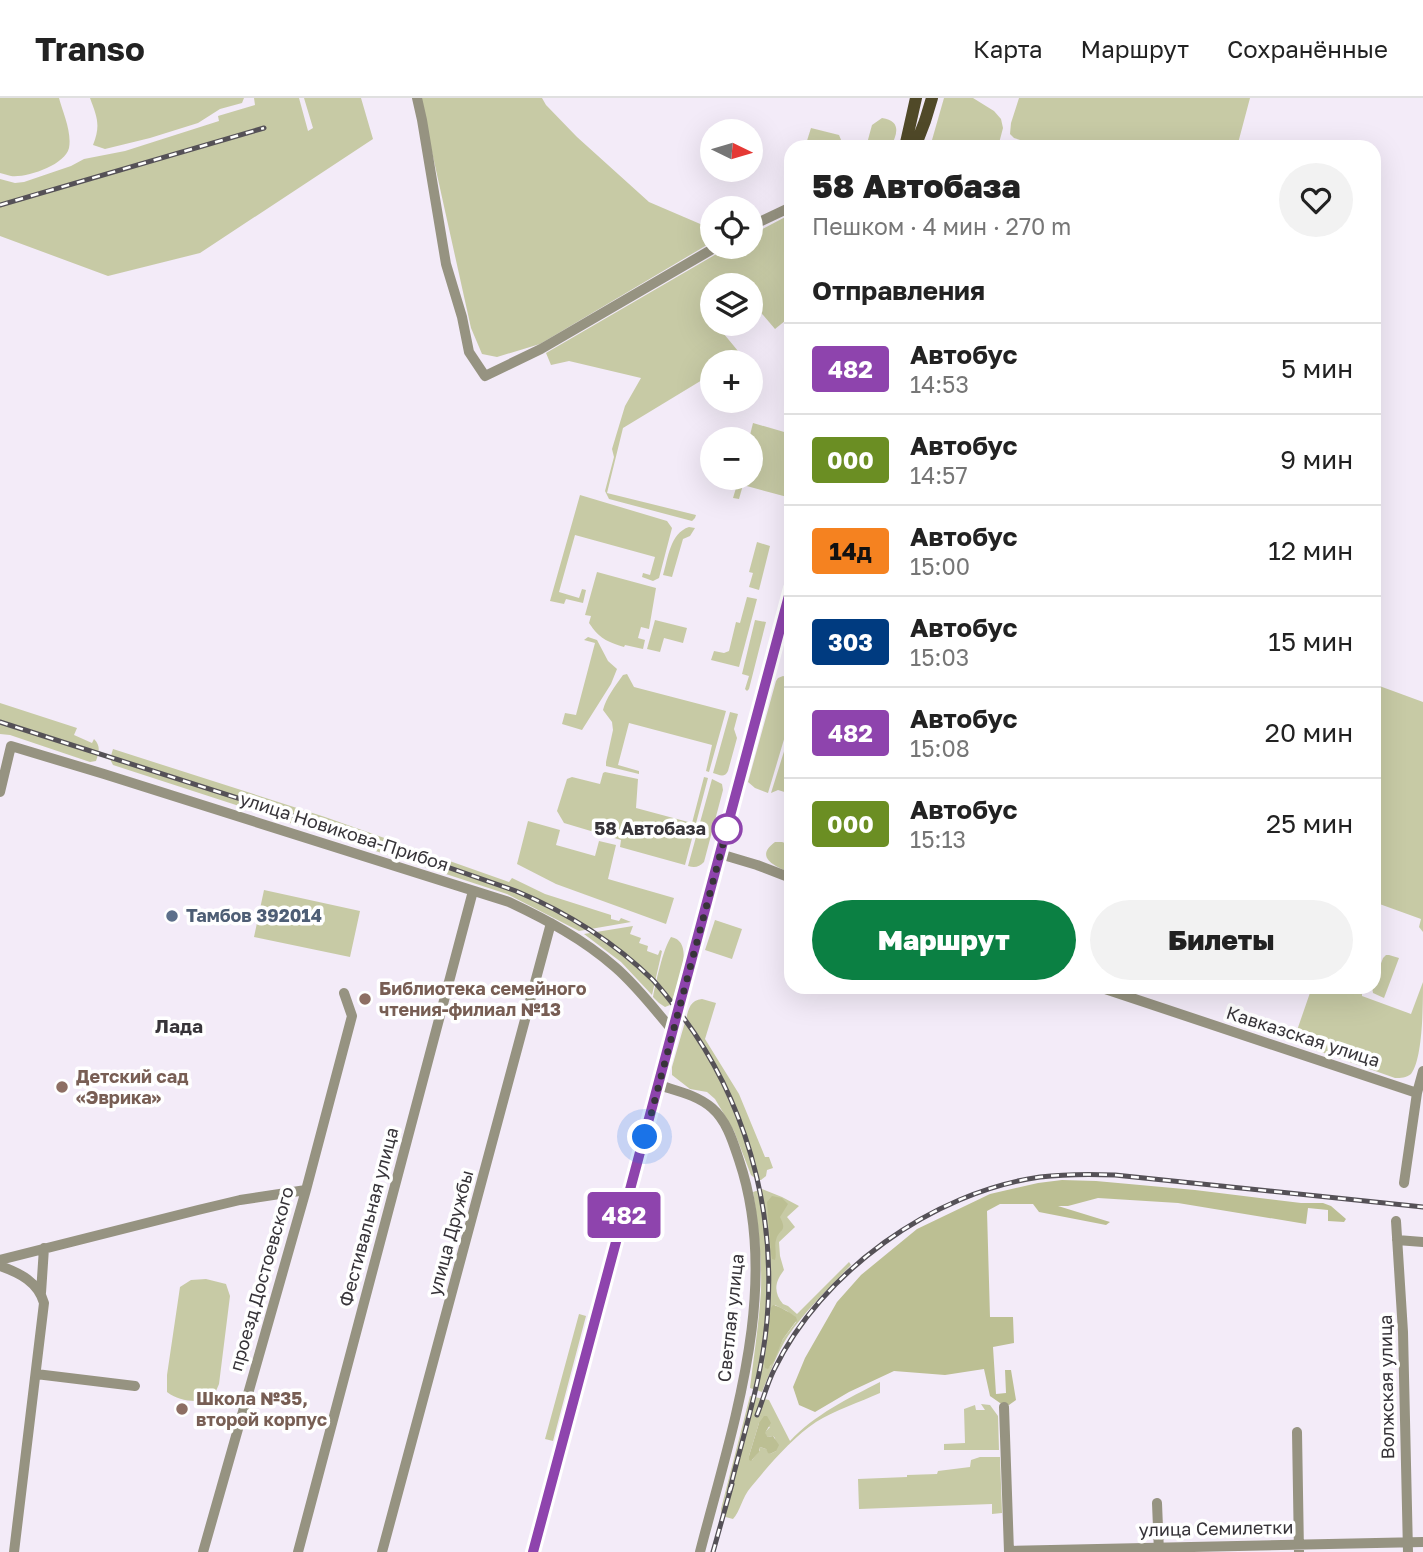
<!DOCTYPE html>
<html lang="ru">
<head>
<meta charset="utf-8">
<style>
	:root { --surface:#fff; --page:#f2f2f2; --text:#222; --muted:#767676; --line:#e0e0e0; --accent:#0b8043 }
	body { margin:0; font-family:"Golos Text",sans-serif; background:var(--page); color:var(--text); height:100vh; display:flex; flex-direction:column; font-size:26px; white-space:nowrap }
	* { box-sizing:border-box; margin:0 }
	p { font-size:23px; color:var(--muted) }
	.icon { flex:none; width:38px; height:38px; fill:none; stroke:currentColor; stroke-width:2; stroke-linecap:round; stroke-linejoin:round }
	.map { position:relative; flex:1; overflow:hidden }
	.details { position:absolute; left:784px; top:42px; width:597px; height:854px; display:flex; flex-direction:column; background:var(--surface); border-radius:21px; box-shadow:0 7px 28px #0002 }
	.details>* { flex:none }
	.badge { padding:0 14px; border-radius:5px; font-size:24px; line-height:46px }
	.needle { width:46px; rotate:95deg }
	.buttons { position:absolute; left:700px; top:21px; display:grid; gap:14px }
	.buttons a { display:grid; place-items:center; width:63px; height:63px; border-radius:50%; background:var(--surface); box-shadow:0 7px 28px #0002; font-size:35px }
	.you { position:absolute; width:35px; height:35px; margin:-18px; border:5px solid #fff; border-radius:50%; background:#1a73e8; box-shadow:0 0 0 10px #1a73e833 }
	.map>.badge { position:absolute; translate:-50% -50%; box-shadow:0 0 0 4px #fff }
	h2 { padding:0 28px; font-size:26px; line-height:63px }
	.round { display:grid; place-items:center; flex:none; width:74px; height:74px; border-radius:37px; background:var(--page) }
	.headline { display:flex; align-items:center; justify-content:space-between; height:119px; padding:0 28px }
	h1 { font-size:33px; font-weight:800; line-height:52px }
	.action { display:flex; gap:14px; margin-top:auto; padding:14px 28px }
	.action a { flex:1; height:80px; border-radius:42px; background:var(--accent); color:#fff; font-size:28px; font-weight:800; line-height:80px; text-align:center }
	.action a+a { background:var(--page); color:var(--text) }
	ul { padding:0; list-style:none }
	li { display:flex; align-items:center; gap:21px; height:91px; padding:0 28px; border-top:2px solid var(--line) }
	li div { flex:1 }
	li b { display:block; font-size:26px }
	li em { font-style:normal }
	li .badge { min-width:77px; font-weight:700; text-align:center }
	header { display:flex; align-items:center; gap:42px; box-sizing:border-box; height:98px; padding:0 35px; background:var(--surface); border-bottom:2px solid var(--line) }
	header strong { font-size:33px }
	nav { display:flex; gap:38px; margin-inline-start:auto; font-size:24px }
	.map>svg:first-child { display:block }
	.green { fill:#c7caa5; fill-rule:evenodd }
	.forest { fill:#bcbf93 }
	.lines { fill:none; stroke-linecap:round; stroke-linejoin:round }
	.minor { stroke:#969381; stroke-width:10 }
	.major { stroke:#504928; stroke-width:12 }
	.rail-casing { stroke:#555157; stroke-width:5 }
	.rail { stroke:#fff; stroke-width:2.5; stroke-dasharray:8; stroke-linecap:butt }
	.line-casing { stroke:#fff; stroke-width:16 }
	.line { stroke:#8e44ad; stroke-width:10 }
	.walk { stroke:#373439; stroke-width:7; stroke-dasharray:0 12.6 }
	.stop-dot { fill:#fff; stroke:#8e44ad; stroke-width:3.5 }
	.service-dot { fill:#5c6f8a; stroke:#fff; stroke-width:2.5 }
	.education-dot { fill:#8d6e63; stroke:#fff; stroke-width:2.5 }
	.labels { text-anchor:middle; stroke-width:7; stroke-linejoin:round; paint-order:stroke }
	.stop-label { font-size:18px; font-weight:bold; fill:#373439; stroke:#fff; text-anchor:end }
	.street-label { font-size:18px; fill:#373439; stroke:#fff }
	.service-label { font-size:18px; font-weight:bold; fill:#4e5e75; stroke:#fff; text-anchor:start }
	.education-label { font-size:18px; font-weight:bold; fill:#785e54; stroke:#fff; text-anchor:start }
	.neighbourhood-label { font-size:19px; font-weight:bold; fill:#373439; stroke:#fff }
</style>
</head>
<body>
<header>
<strong>Transo</strong>
<nav><a>Карта</a><a>Маршрут</a><a>Сохранённые</a></nav>
</header>
<div class="map">
<svg width="1423" height="1454" viewBox="0 0 1423 1454">
	<rect width="100%" height="100%" fill="#f3ebf8"/>
	<!-- green -->
	<path class="green" d="M 0,0 L 59,0 C 63,15 72,34 69,50 C 65,67 27,80 11,78 C 7,77 4,76 0,75 Z
		M 90,0 L 244,0 L 242,5 L 220,11 L 198,25 L 150,40 L 105,51 L 93,47 C 101,27 97,19 90,0 Z
		M 254,0 L 299,0 L 308,33 L 313,30 L 304,0 L 361,0 L 373,41 L 200,155 L 108,178 L 0,138 L 0,81 L 15,85 L 24,84 L 71,68 L 84,61 L 125,53 L 219,23 L 218,18 L 255,7 Z
		M 420,0 L 542,0 L 546,7 L 577,39 L 649,104 L 712,131 L 712,144 L 540,246 L 497,259 L 482,256 L 471,230 Z
		M 944,0 L 973,0 L 994,13 L 1001,21 L 1003,30 L 998,49 L 930,49 Z
		M 1019,0 L 1250,0 L 1237,49 L 1029,49 L 1030,45 L 1014,40 L 1010,36 L 1011,25 Z
		M 882,20 C 902,23 897,36 891,49 L 866,49 L 872,27 Z
		M 811,30 L 839,37 L 844,49 L 805,49 Z
		M 791,116 L 791,218 L 775,231 L 751,203 L 751,187 L 712,187 L 712,226 L 724,226 L 719,230 L 738,253 L 734,258 L 737,261 L 731,264 L 712,264 L 712,276 L 623,330 L 607,395 L 696,417 L 695,420 L 692,423 L 609,401 L 605,393 L 614,359 L 612,351 L 625,308 L 641,280 L 569,263 L 551,267 L 546,255 L 725,151 L 729,149 L 751,149 L 751,137 Z
		M 753,325 L 791,336 L 791,400 L 743,387 L 739,401 L 733,400 L 739,380 L 751,380 L 751,341 L 749,341 Z
		M 580,397 L 667,423 L 672,430 L 659,480 L 653,483 L 642,479 L 643,475 L 650,477 L 655,459 L 575,437 L 559,494 L 579,500 L 582,491 L 586,492 L 583,505 L 566,501 L 564,506 L 550,503 Z
		M 689,429 L 695,430 L 690,438 L 683,441 L 672,479 L 663,477 C 668,461 670,435 689,429 Z
		M 757,444 L 770,448 L 759,492 L 749,489 L 753,475 L 749,474 Z
		M 597,474 L 656,490 L 649,531 L 641,529 L 638,540 L 645,542 L 643,551 L 625,547 L 624,549 C 606,543 600,541 589,525 L 591,518 L 585,517 Z
		M 747,499 L 757,501 L 739,569 L 711,562 L 714,553 L 724,555 L 729,553 L 736,524 L 740,525 Z
		M 655,522 L 687,530 L 683,545 L 664,540 L 660,554 L 647,551 Z
		M 755,522 L 766,524 L 749,591 L 747,593 L 745,591 L 749,578 L 742,576 Z
		M 588,539 L 597,542 L 608,563 L 617,571 L 611,586 L 582,632 L 562,626 L 565,615 L 576,617 L 595,545 L 584,542 Z
		M 627,576 L 634,589 L 726,613 L 709,674 L 706,673 L 712,647 L 629,625 L 618,667 L 639,673 L 639,676 L 606,668 L 606,664 L 613,632 L 612,624 L 603,612 C 606,600 615,588 623,577 Z
		M 783,578 L 791,580 L 791,618 L 768,695 L 755,690 L 748,684 L 776,583 L 778,580 Z
		M 1374,586 L 1423,604 L 1423,834 L 1419,829 L 1421,821 L 1374,804 Z
		M 0,605 L 77,630 L 74,637 L 92,645 L 94,641 C 101,648 99,654 96,663 L 90,664 L 10,637 L 0,636 Z
		M 730,614 L 738,616 L 734,631 L 737,640 L 728,673 C 725,680 719,677 713,675 Z
		M 791,631 L 791,696 L 778,692 L 771,695 Z
		M 113,651 L 325,719 L 509,784 L 512,780 L 545,796 L 611,817 L 611,821 L 619,823 L 621,820 L 631,824 L 579,833 L 507,796 L 284,723 L 284,720 L 269,715 L 267,717 L 113,667 L 110,661 Z
		M 605,674 L 638,681 L 636,710 L 692,725 L 704,679 L 708,680 L 685,767 L 620,749 L 621,742 L 564,725 L 557,713 L 567,681 L 572,679 L 600,686 L 603,675 Z
		M 712,681 L 722,686 L 723,692 L 704,764 C 699,769 695,770 688,768 Z
		M 528,723 L 560,732 L 556,747 L 595,758 L 599,743 L 616,747 L 608,781 L 674,800 L 666,826 L 556,786 L 517,766 Z
		M 775,744 L 782,744 L 791,747 L 785,765 L 791,768 L 791,775 C 777,769 753,760 775,744 Z
		M 264,792 L 360,813 L 350,859 L 254,839 Z
		M 715,822 L 742,831 L 732,861 L 705,852 Z
		M 633,828 L 630,836 L 641,840 L 639,845 L 648,848 L 647,853 L 658,857 L 660,852 L 662,853 L 652,897 L 621,864 L 584,836 Z
		M 671,839 C 696,844 677,885 673,901 L 670,907 L 665,909 L 659,905 L 653,899 C 656,884 663,851 671,839 Z
		M 1386,857 L 1389,857 L 1399,860 L 1384,900 L 1373,895 L 1372,889 L 1374,889 L 1374,884 L 1383,860 Z
		M 1423,884 C 1423,906 1423,961 1411,976 C 1406,980 1401,980 1395,980 L 1293,944 L 1312,889 L 1344,889 L 1362,896 L 1362,898 L 1411,916 Z
		M 702,901 L 716,905 L 705,941 L 739,996 L 765,1059 L 769,1059 L 773,1070 L 767,1072 L 766,1078 L 761,1082 L 758,1082 C 744,1024 721,970 686,922 C 688,912 690,902 702,901 Z
		M 685,924 C 719,972 741,1024 756,1081 L 751,1077 L 734,1033 L 715,1001 L 707,994 L 690,991 L 672,977 L 672,969 Z
		M 762,1091 L 782,1099 L 799,1108 L 787,1119 L 795,1129 L 779,1144 L 780,1158 L 784,1172 C 775,1184 773,1194 783,1206 L 788,1208 L 797,1216 L 849,1164 L 851,1167 C 829,1190 806,1212 788,1238 C 777,1255 770,1275 762,1294 L 750,1290 C 754,1257 759,1225 761,1192 C 762,1160 758,1126 753,1094 ZM 775,1207 L 787,1213 L 796,1224 L 783,1241 L 770,1269 L 764,1265 L 768,1238 Z
		M 206,1181 L 226,1186 L 230,1198 L 219,1286 L 213,1300 C 198,1305 180,1304 167,1294 L 167,1277 L 180,1189 L 191,1182 Z
		M 579,1216 L 586,1218 L 553,1343 L 545,1341 Z
		M 880,1284 L 880,1295 C 860,1304 835,1312 816,1324 C 793,1339 769,1367 751,1389 C 742,1399 740,1414 733,1421 L 722,1418 L 721,1411 L 750,1298 L 769,1302 L 790,1343 C 814,1317 849,1300 880,1284 ZM 759,1325 L 770,1329 L 764,1335 L 768,1339 L 773,1338 L 775,1340 L 776,1353 L 770,1356 L 766,1351 L 760,1349 L 760,1352 L 752,1362 L 749,1362 L 749,1358 Z
		M 981,1306 L 990,1307 L 998,1318 L 999,1352 L 944,1352 L 944,1346 L 965,1345 L 964,1311 L 975,1307 L 976,1312 L 985,1312 Z
		M 980,1359 L 1000,1359 L 1002,1415 L 992,1416 L 992,1406 L 859,1411 L 858,1381 L 907,1379 L 907,1377 L 937,1376 L 938,1373 L 970,1369 L 971,1362 Z"/>
	<!-- forest -->
	<path class="forest" d="M 1062,1082 L 1096,1083 L 1195,1092 L 1301,1105 L 1323,1105 L 1331,1108 L 1346,1121 L 1344,1124 L 1328,1123 L 1328,1112 L 1308,1110 L 1306,1126 L 1178,1105 L 1098,1100 L 1068,1108 L 1058,1108 L 1110,1124 L 1106,1127 L 1039,1114 L 1033,1106 L 1000,1106 L 987,1113 L 990,1219 L 1013,1219 L 1014,1245 L 993,1249 L 996,1296 L 1006,1295 L 1005,1272 L 1011,1272 L 1016,1302 L 1009,1307 L 1000,1305 L 990,1298 L 984,1271 L 945,1277 L 894,1273 L 849,1294 L 815,1314 L 799,1307 L 793,1289 L 805,1260 L 837,1204 L 861,1177 L 917,1131 L 990,1096 L 1038,1085 Z
		M 772,1098 L 782,1100 L 788,1106 L 780,1119 C 788,1135 779,1130 776,1142 C 774,1148 777,1155 775,1162 L 772,1161 L 771,1156 L 767,1104 Z
		M 773,1207 C 780,1208 790,1215 796,1219 L 797,1222 L 783,1241 L 774,1263 L 768,1271 L 765,1270 L 764,1265 L 771,1210 Z
		M 764,1318 L 767,1318 L 771,1325 L 765,1335 L 768,1339 L 773,1338 L 779,1347 L 776,1353 L 770,1356 L 768,1355 L 766,1351 L 760,1349 L 759,1354 L 751,1363 L 749,1362 L 749,1358 L 759,1325 Z"/>
	<g class="lines">
		<!-- minor -->
		<path class="minor" d="M 417,0 L 422,22 L 446,166 L 462,219 L 469,254 L 485,278 L 541,251 L 716,149
			M 751,128 L 791,109
			M 0,694 L 11,648 L 104,676 L 509,804 C 547,822 583,841 615,869 C 637,888 655,912 673,933
			M 720,756 L 757,767 L 791,780
			M 1099,889 L 1417,995
			M 659,987 C 677,993 697,997 712,1010 C 727,1023 733,1044 739,1062 C 782,1189 732,1329 700,1454
			M 1404,1085 L 1417,995 L 1423,973
			M 1396,1123 L 1403,1234 L 1408,1454
			M 1397,1142 L 1423,1144
			M 0,1162 L 198,1112 L 240,1102 L 306,1092
			M 0,1168 C 20,1175 38,1184 44,1205 L 14,1454
			M 41,1195 L 44,1150
			M 36,1276 L 135,1288
			M 1004,1309 L 1009,1454
			M 1297,1334 L 1299,1454
			M 1157,1405 L 1159,1454
			M 1009,1453 L 1423,1444
			M 203,1454 L 306,1092 L 352,918 L 344,895
			M 298,1454 L 473,793
			M 382,1454 L 551,825"/>
		<!-- major -->
		<path class="major" d="M 905,49 L 916,0
			M 915,49 L 925,23 L 932,0
			M 533,1454 L 791,490"/>
		<!-- rail casing -->
		<g class="rail-casing">
			<path id="rail" d="M 0,107 L 264,30
				M 0,624 L 381,746 L 516,793 C 566,814 614,844 653,882 C 664,894 673,906 683,919 C 744,1001 774,1106 768,1208 C 765,1272 744,1333 729,1395
				M 757,1317 C 763,1302 767,1286 774,1272 C 821,1174 933,1094 1040,1079 C 1065,1076 1090,1076 1115,1077 L 1423,1109
				M 713,1454 L 732,1386"/>
		</g>
		<!-- rail -->
		<use href="#rail" class="rail"/>
	</g>
	<g class="lines">
		<!-- line casing -->
		<g class="line-casing">
			<path id="line" d="M 533,1454 L 791,490"/>
		</g>
		<!-- line -->
		<use href="#line" class="line"/>
		<!-- walk -->
		<path class="walk" d="M 645,1039 L 727,731"/>
	</g>
	<!-- markers -->
	<circle class="stop-dot" cx="727" cy="731" r="14"/>
	<circle class="service-dot" cx="172" cy="818" r="7"/>
	<g class="education-dot">
		<circle cx="365" cy="901" r="7"/>
		<circle cx="62" cy="989" r="7"/>
		<circle cx="182" cy="1311" r="7"/>
	</g>
	<g class="labels">
		<!-- stop labels -->
		<g class="stop-label">
			<text x="706" y="737">58 Автобаза</text>
		</g>
		<!-- street labels -->
		<g class="street-label">
			<text transform="translate(344 734) rotate(18)" y="6">улица Новикова-Прибоя</text>
			<text transform="translate(1303 939) rotate(18)" y="6">Кавказская улица</text>
			<text transform="translate(369 1119) rotate(-75)" y="6">Фестивальная улица</text>
			<text transform="translate(451 1135) rotate(-75)" y="6">улица Дружбы</text>
			<text transform="translate(262 1181) rotate(-74)" y="6">проезд Достоевского</text>
			<text transform="translate(731 1220) rotate(-84)" y="6">Светлая улица</text>
			<text transform="translate(1387 1289) rotate(-91)" y="6">Волжская улица</text>
			<text transform="translate(1216 1431) rotate(-1)" y="6">улица Семилетки</text>
		</g>
		<!-- service labels -->
		<g class="service-label">
			<text x="186" y="824">Тамбов 392014</text>
		</g>
		<!-- education labels -->
		<g class="education-label">
			<text x="379" y="897">Библиотека семейного<tspan x="379" dy="21">чтения-филиал №13</tspan></text>
			<text x="76" y="985">Детский сад<tspan x="76" dy="21">«Эврика»</tspan></text>
			<text x="196" y="1307">Школа №35,<tspan x="196" dy="21">второй корпус</tspan></text>
		</g>
		<!-- neighbourhood labels -->
		<g class="neighbourhood-label">
			<text x="179" y="935">Лада</text>
		</g>
	</g>
</svg>
<div class="buttons">
<a><svg class="needle" viewBox="-14 -14 28 28"><path d="M0-13l5 13h-10z" fill="#e53935"/><path d="M0 13l5-13h-10z" fill="#767676"/></svg></a>
<a><svg class="icon" aria-label="locate" viewBox="0 0 24 24"><circle cx="12" cy="12" r="6"/><path d="M12 2v4M12 18v4M2 12h4M18 12h4"/></svg></a>
<a><svg class="icon" aria-label="layers" viewBox="0 0 24 24"><path d="M12 4l9 5-9 5-9-5zM3 14l9 5 9-5"/></svg></a>
<a>+</a>
<a>−</a>
</div>
<div class="you" style="left:645px;top:1039px"></div>
<b class="badge" style="left:624px;top:1117px;background:#8e44ad;color:#fff">482</b>
<section class="details">
<div class="headline"><div><h1>58 Автобаза</h1><p>Пешком · 4 мин · 270 m</p></div><a class="round"><svg class="icon" aria-label="heart" viewBox="0 0 24 24"><path d="M12 20l-8-8c-3-5 5-10 8-4 3-6 11-1 8 4z"/></svg></a></div>
<h2>Отправления</h2>
<ul>
<li><span class="badge" style="background:#8e44ad;color:#fff">482</span><div><b>Автобус</b><p>14:53</p></div><em>5 мин</em></li>
<li><span class="badge" style="background:#6b8e23;color:#fff">000</span><div><b>Автобус</b><p>14:57</p></div><em>9 мин</em></li>
<li><span class="badge" style="background:#f58220;color:#111">14д</span><div><b>Автобус</b><p>15:00</p></div><em>12 мин</em></li>
<li><span class="badge" style="background:#003b80;color:#fff">303</span><div><b>Автобус</b><p>15:03</p></div><em>15 мин</em></li>
<li><span class="badge" style="background:#8e44ad;color:#fff">482</span><div><b>Автобус</b><p>15:08</p></div><em>20 мин</em></li>
<li><span class="badge" style="background:#6b8e23;color:#fff">000</span><div><b>Автобус</b><p>15:13</p></div><em>25 мин</em></li>
</ul>
<div class="action"><a>Маршрут</a><a>Билеты</a></div>
</section>
</div>
</body>
</html>
